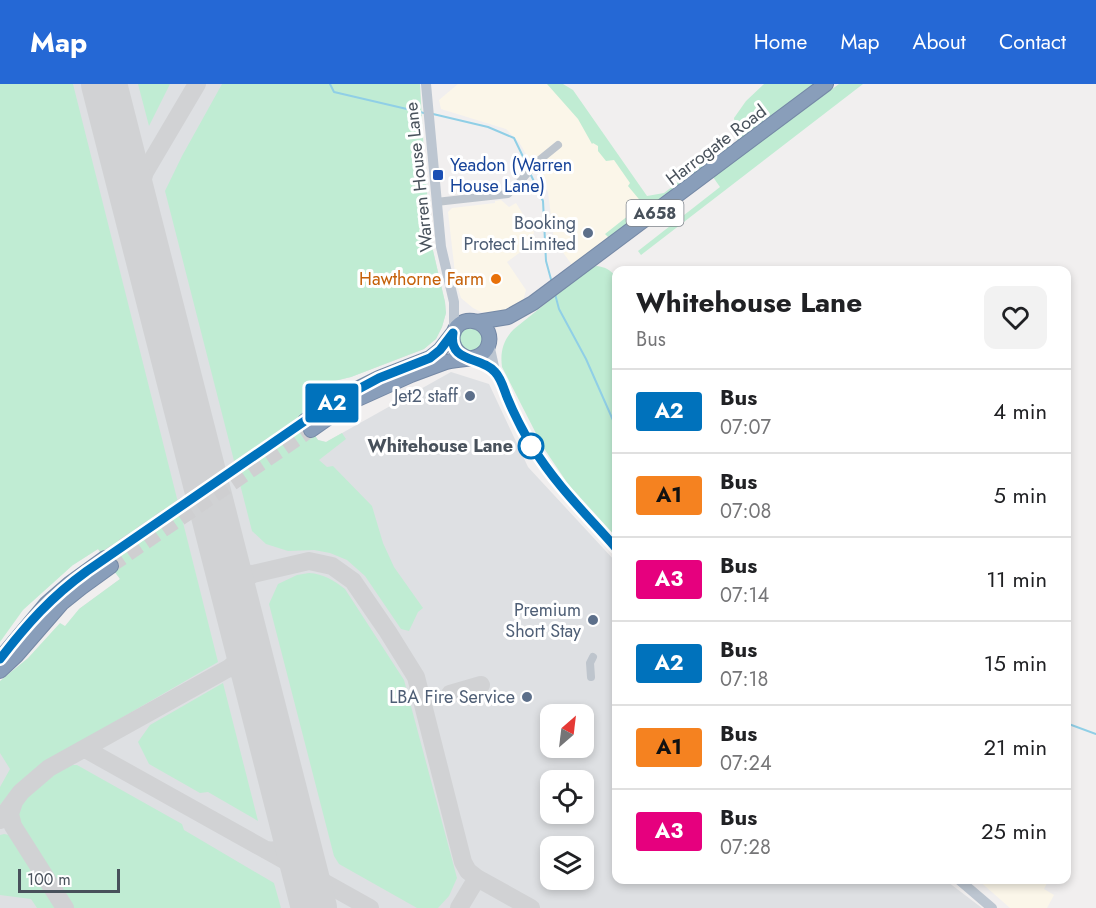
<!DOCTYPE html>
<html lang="en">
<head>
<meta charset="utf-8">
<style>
	:root { --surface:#fff; --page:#f2f2f2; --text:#202124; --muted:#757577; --line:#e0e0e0; --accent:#2568d5 }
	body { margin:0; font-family:Jost,sans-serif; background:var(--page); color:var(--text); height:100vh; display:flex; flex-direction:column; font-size:22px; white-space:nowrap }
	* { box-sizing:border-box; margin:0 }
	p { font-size:20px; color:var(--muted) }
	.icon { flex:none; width:33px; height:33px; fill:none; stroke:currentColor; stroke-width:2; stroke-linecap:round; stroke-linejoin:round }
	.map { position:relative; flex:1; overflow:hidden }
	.sheet { position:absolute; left:612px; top:182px; width:459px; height:618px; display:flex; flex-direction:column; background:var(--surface); border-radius:12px; box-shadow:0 3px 9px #0003 }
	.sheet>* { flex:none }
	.badge { padding:0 12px; border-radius:4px; font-size:21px; line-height:39px }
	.needle { width:39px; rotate:28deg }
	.controls { position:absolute; left:540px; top:620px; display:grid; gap:12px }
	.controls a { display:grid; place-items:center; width:54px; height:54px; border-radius:12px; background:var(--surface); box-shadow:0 3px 9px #0003; font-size:30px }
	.scale { position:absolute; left:18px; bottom:15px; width:102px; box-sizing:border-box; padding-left:6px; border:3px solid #48515b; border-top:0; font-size:16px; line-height:21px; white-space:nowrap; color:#48515b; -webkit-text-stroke:4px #fff; paint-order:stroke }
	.map>.badge { position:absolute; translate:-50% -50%; box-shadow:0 0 0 3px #fff }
	.round { display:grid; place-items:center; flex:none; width:63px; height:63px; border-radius:12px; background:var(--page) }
	.summary { display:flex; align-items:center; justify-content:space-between; height:102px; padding:0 24px }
	h1 { font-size:28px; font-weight:700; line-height:45px }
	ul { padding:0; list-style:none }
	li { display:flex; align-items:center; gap:18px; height:84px; padding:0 24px; border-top:2px solid var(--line) }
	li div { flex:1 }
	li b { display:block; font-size:22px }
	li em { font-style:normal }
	li .badge { min-width:66px; font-weight:700; text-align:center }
	header { display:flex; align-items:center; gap:36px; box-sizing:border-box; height:84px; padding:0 30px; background:var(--accent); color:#fff }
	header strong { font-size:28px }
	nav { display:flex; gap:33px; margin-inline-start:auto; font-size:21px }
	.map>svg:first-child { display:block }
	.commercial { fill:#fbf6e9 }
	.airport { fill:#dee0e3; fill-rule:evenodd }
	.green { fill:#c0ecd3 }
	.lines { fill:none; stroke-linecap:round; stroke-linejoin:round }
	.stream { stroke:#90cfe6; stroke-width:2 }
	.taxiway { stroke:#d1d2d4; stroke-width:18 }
	.runway { stroke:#d1d2d4; stroke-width:46 }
	.highway-tunnel { stroke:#cfcfd1; stroke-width:14; stroke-dasharray:14 7; stroke-linecap:butt }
	.highway-casing { stroke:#7589a6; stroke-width:16 }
	.street { stroke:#bec5cd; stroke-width:8 }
	.secondary { stroke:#bdc6d1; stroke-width:10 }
	.highway { stroke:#899eba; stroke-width:14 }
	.line-casing { stroke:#fff; stroke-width:14 }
	.line { stroke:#0072bc; stroke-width:9 }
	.transit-dot { fill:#1a4fb4; stroke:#fff; stroke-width:2 }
	.service-dot { fill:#5c6f8a; stroke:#fff; stroke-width:2 }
	.food-dot { fill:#e8710a; stroke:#fff; stroke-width:2 }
	.stop-dot { fill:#fff; stroke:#0072bc; stroke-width:3 }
	.labels { text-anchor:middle; stroke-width:6; stroke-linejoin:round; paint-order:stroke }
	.shield { fill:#fff; stroke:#7f858c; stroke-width:1.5 }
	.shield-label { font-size:16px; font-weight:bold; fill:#48515b }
	.street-label { font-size:18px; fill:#48515b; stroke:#fff }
	.transit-label { font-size:18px; fill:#164399; stroke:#fff; text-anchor:start }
	.service-label { font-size:18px; fill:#4e5e75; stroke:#fff; text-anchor:end }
	.food-label { font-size:18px; fill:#c56008; stroke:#fff; text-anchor:end }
	.stop-label { font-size:18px; font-weight:bold; fill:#48515b; stroke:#fff; text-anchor:end }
</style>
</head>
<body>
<header>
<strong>Map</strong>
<nav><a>Home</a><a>Map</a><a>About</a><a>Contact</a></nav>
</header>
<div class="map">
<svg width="1096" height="824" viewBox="0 0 1096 824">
	<rect width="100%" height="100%" fill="#f1efef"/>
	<!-- commercial -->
	<path class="commercial" d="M 458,0 L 557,0 L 653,121 L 572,181 L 554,156 L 548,108 L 519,58 L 506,45 L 441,25 L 439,16 Z
		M 501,116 L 509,123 L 516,119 L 534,148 L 533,152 L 527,158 L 530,161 L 507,178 L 526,206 L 523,217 L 507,226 L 490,229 L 481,228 L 473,224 L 461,214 L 456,198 L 448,128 L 452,124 L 495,119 L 495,117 Z
		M 977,795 L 1049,795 L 1044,805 L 1054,811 L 1047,824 L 1010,824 Z"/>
	<!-- airport -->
	<path class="airport" d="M 0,0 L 416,0 L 431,158 L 445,218 L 446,229 L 442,243 L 436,255 L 424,265 L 351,293 L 326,299 L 306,311 L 302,332 L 318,356 L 326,358 L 451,288 L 489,300 L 528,383 L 616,478 L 616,795 L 944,795 L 982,824 L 0,824 L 0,604 L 85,549 L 79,525 L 120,495 L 98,465 L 73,481 L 0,224 ZM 550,630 L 584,630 L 584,663 L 550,663 ZM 550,696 L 584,696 L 584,729 L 550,729 ZM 550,762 L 584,762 L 584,795 L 550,795 Z"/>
	<!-- green -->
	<path class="green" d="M 0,0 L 73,0 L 218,578 L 47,677 L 18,699 L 0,721 L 0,703 L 10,685 L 0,669 L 0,597 L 28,574 L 60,539 L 65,542 L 79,525 L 120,495 L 98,465 L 73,481 L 23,526 L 0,558 Z
		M 138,0 L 170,0 L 149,42 Z
		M 222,0 L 420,0 L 424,71 L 431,158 L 445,218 L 446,229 L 442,243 L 436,255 L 424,265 L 351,293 L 326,299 L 306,311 L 302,332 L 318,356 L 326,358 L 342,349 L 346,355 L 319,376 L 327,383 L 333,382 L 372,422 L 383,459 L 394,483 L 423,524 L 418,528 L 409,547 L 401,545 L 365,492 L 347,476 L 330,469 L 314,466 L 288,467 L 266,460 L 252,447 L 165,107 L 182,72 Z
		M 547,0 L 563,0 L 573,6 L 647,112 L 664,109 L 728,60 L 731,64 L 609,154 L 605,150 L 643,120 L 628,102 L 630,99 L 614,76 L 606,77 L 598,67 L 598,62 L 593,59 L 592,60 L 578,35 Z
		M 764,0 L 813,0 L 738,60 L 734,34 L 746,17 Z
		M 839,0 L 863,0 L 641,171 L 638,167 L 720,103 L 713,93 Z
		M 597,182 C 605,183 611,186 616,193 L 616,453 L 568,400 L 543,363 L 502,283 C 500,268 503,256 514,245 L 591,183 Z
		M 468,241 L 484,249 L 483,262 L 470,268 L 463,265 L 458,251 Z
		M 309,489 C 324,490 333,496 345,505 L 404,596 L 457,794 L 449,812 L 438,824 L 417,824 L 339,780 L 334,772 L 269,520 L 278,500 L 297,491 Z
		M 223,599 L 258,737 L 208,708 L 200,709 L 149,680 L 138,658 L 150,641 Z
		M 67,681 L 77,681 L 182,740 L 184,746 L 274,799 L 281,824 L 73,824 L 17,737 C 17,734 16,730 17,727 C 21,714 55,690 67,681 Z
		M 4,750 L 9,751 L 57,824 L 37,824 L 31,815 L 0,811 L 0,751 Z"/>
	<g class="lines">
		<!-- stream -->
		<path class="stream" d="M 330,0 L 334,8 L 424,29
			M 433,30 L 488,43 L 514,54 L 528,83
			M 530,89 L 543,117 L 546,177 L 552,199
			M 555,210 L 559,225 L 586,275 L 616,343
			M 1066,639 L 1096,650"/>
		<!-- taxiway -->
		<path class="taxiway" d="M 141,147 C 138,126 138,107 145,88 L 197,0
			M 224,471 C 230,486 237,490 253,490 C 240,497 236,502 236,517
			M 253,490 L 309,477 L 332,482 L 353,497 L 388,548 L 416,593 L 463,778 L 468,787 L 477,794 L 531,824
			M 244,546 C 245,566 246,572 229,584 C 251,585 253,595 261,613
			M 450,610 L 481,601
			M 81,666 L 87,666 L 370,824
			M 14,718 L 10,730 L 13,742 L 65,824
			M 0,736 L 21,708 L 49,684 L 229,584
			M 296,754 C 301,768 307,780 317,791
			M 266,766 C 289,769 293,754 291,735
			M 292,784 C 302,796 308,808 313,822
			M 459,824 L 477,794"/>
		<!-- runway -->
		<path class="runway" d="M 104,0 L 314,824"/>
		<!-- highway-tunnel -->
		<path class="highway-tunnel" d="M 105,474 L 305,337
			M 111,482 L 311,346"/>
		<!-- highway casing -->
		<g class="highway-casing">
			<path id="highway" d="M 477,238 L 508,233 L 533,219 L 826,0
				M 305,337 L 347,310 L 379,294 L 430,274 L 440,266 L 453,249
				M 311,346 L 351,318 L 411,291 L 446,278 C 460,274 482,278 488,262 C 490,257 490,253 488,248 C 485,242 480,238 473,237 C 451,234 443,265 468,274
				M 0,575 L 47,519 L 69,500 L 105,474
				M 0,587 L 16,572 L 62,519 L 82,503 L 111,482"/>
		</g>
		<!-- street -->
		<path class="street" d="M 436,118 L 508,110 L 518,100 L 537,78 L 558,61
			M 471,275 L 495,287
			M 591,593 L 590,579 L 593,573"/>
		<!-- secondary -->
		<path class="secondary" d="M 426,0 L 441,163 L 454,218 L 454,247
			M 489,260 L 495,287 L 531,362 L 562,404 L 616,464
			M 958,795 L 992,824"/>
		<!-- highway -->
		<use href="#highway" class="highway"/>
	</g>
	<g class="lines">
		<!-- line casing -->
		<g class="line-casing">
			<path id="line" d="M 0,575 C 27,540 51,513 87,487 L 325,323 L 379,294 L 430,274 L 440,266 L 453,249 C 448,279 481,272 495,288 C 501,294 504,305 507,313 C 514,330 522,346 532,362 C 555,400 587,431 616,464"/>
		</g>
		<!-- line -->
		<use href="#line" class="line"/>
	</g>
	<!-- markers -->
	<rect class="transit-dot" x="432" y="85" width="12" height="12" rx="3"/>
	<g class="service-dot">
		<circle cx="588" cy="149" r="6"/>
		<circle cx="470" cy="312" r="6"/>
		<circle cx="593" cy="536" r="6"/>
		<circle cx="527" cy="613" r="6"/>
	</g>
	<circle class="food-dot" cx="496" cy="195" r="6"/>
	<circle class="stop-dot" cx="531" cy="362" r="12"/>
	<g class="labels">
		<!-- shield labels -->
		<rect class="shield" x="626.5" y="116" width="57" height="26" rx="4.5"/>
		<g class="shield-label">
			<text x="655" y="135">A658</text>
		</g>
		<!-- street labels -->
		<g class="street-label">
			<text transform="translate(716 61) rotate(-37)" y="6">Harrogate Road</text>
			<text transform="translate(419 93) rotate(-96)" y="6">Warren House Lane</text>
		</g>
		<!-- transit labels -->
		<g class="transit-label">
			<text x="450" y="87">Yeadon (Warren<tspan x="450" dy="21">House Lane)</tspan></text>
		</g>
		<!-- service labels -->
		<g class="service-label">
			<text x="576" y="145">Booking<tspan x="576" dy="21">Protect Limited</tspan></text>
			<text x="458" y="318">Jet2 staff</text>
			<text x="581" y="532">Premium<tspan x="581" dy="21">Short Stay</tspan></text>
			<text x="515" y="619">LBA Fire Service</text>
		</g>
		<!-- food labels -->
		<g class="food-label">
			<text x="484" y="201">Hawthorne Farm</text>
		</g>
		<!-- stop labels -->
		<g class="stop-label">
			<text x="513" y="368">Whitehouse Lane</text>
		</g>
	</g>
</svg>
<div class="controls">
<a><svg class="needle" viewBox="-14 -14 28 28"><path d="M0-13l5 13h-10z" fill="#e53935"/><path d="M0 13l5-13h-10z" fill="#757577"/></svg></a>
<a><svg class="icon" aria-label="locate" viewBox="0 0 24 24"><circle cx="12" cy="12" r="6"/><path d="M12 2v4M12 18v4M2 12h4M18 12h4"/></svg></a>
<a><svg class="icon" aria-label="layers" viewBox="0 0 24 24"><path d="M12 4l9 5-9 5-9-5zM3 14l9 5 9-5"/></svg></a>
</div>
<div class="scale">100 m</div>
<b class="badge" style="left:332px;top:319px;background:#0072bc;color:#fff">A2</b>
<section class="sheet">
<div class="summary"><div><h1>Whitehouse Lane</h1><p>Bus</p></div><a class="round"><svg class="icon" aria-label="heart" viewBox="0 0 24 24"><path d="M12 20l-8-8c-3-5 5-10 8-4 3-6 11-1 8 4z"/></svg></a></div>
<ul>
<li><span class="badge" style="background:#0072bc;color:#fff">A2</span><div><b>Bus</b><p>07:07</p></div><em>4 min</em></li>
<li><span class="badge" style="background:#f58220;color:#111">A1</span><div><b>Bus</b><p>07:08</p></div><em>5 min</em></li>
<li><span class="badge" style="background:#e6007e;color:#fff">A3</span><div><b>Bus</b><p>07:14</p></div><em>11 min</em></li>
<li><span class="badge" style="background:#0072bc;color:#fff">A2</span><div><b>Bus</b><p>07:18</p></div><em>15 min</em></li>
<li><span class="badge" style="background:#f58220;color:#111">A1</span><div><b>Bus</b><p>07:24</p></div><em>21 min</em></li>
<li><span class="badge" style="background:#e6007e;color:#fff">A3</span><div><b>Bus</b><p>07:28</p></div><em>25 min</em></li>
</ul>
</section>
</div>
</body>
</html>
